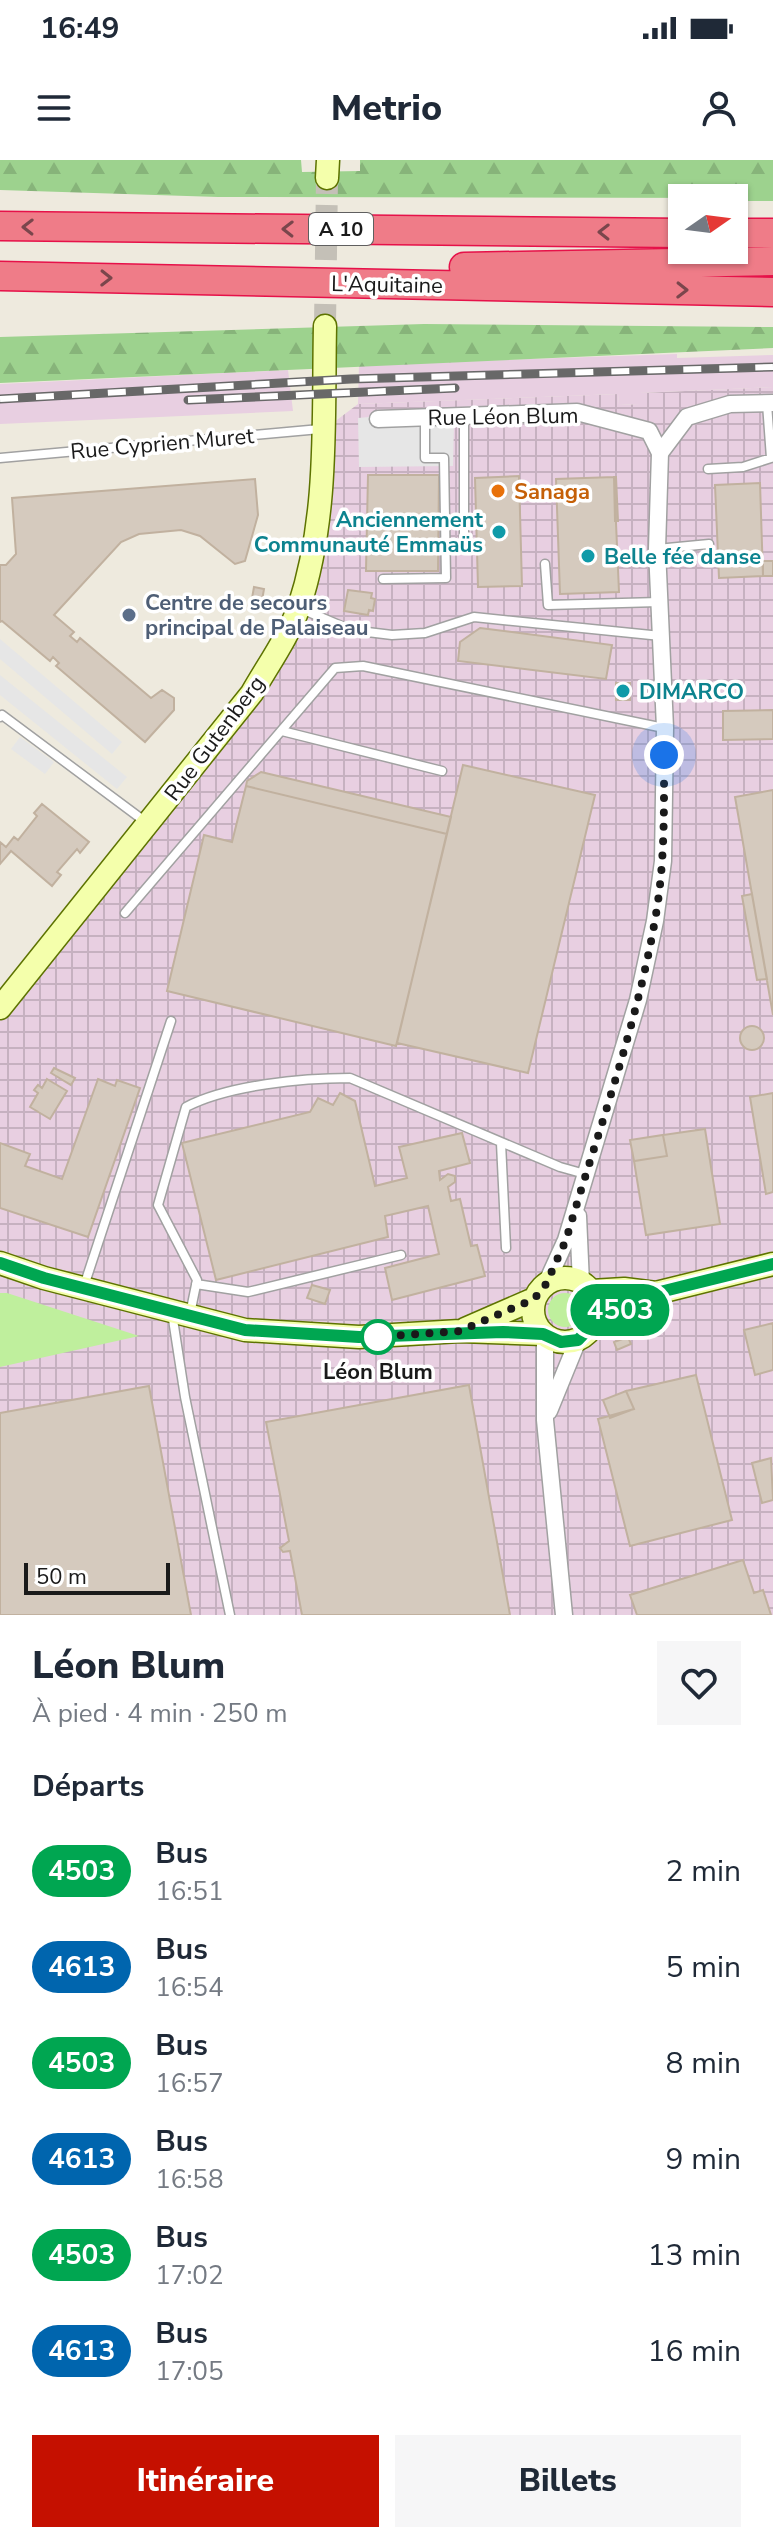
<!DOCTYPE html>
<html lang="fr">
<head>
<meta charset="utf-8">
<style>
	:root { --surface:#fff; --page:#f6f6f7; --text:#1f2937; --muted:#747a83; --accent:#c51000 }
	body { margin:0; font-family:"Nunito Sans",sans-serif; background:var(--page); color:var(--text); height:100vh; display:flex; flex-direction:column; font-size:30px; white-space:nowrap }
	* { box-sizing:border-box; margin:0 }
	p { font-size:26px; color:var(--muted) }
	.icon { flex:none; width:44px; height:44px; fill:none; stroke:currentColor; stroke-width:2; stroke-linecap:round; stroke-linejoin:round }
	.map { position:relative; height:1455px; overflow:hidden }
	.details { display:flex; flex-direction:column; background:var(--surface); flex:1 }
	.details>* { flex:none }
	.badge { padding:0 16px; border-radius:26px; font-size:28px; line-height:52px }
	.needle { width:52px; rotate:76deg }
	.controls { position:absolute; left:668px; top:24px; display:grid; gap:16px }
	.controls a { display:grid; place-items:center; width:80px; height:80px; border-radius:0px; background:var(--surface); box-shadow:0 2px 6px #0004; font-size:40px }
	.scale { position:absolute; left:24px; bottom:20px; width:146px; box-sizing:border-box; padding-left:8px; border:4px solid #1a1a1a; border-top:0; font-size:22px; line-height:28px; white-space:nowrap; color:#1a1a1a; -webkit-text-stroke:6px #fff; paint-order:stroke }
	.you { position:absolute; width:40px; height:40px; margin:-20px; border:6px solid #fff; border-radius:50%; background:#1a73e8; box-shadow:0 0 0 12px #1a73e833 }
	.map>.badge { position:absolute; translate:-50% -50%; box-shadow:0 0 0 4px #fff }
	h2 { padding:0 32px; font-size:30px; line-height:72px }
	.round { display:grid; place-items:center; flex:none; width:84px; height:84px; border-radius:0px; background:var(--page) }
	.head { display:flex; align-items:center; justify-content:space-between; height:136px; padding:0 32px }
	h1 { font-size:38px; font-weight:800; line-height:60px }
	.action { display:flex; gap:16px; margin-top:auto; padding:16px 32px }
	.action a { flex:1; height:92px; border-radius:0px; background:var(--accent); color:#fff; font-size:32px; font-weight:800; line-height:92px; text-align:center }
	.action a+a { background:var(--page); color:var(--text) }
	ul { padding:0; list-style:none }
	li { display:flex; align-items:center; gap:24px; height:96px; padding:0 32px }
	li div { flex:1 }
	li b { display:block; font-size:30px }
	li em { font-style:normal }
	li .badge { min-width:88px; font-weight:700; text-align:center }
	.status { display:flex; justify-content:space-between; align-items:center; height:56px; padding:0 40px; background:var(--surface); direction:ltr }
	.status svg { height:22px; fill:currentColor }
	header { display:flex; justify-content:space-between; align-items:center; height:104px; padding:0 32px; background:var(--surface); font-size:36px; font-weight:800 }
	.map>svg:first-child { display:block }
	.industrial { fill:url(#industrial-grid) }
	.railway { fill:#e8cfe1 }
	.grass { fill:#bfef9d }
	.forest { fill:url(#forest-firs) }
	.parking { fill:#e6e6e6 }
	.building { fill:#d5cabe; stroke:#c1b19f; stroke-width:2 }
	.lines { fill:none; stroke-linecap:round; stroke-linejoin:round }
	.secondary-tunnel { stroke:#c4c0b7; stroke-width:22; stroke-dasharray:22 11; stroke-linecap:butt }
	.lane-casing { stroke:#a1a1a1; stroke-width:11 }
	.street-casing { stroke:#a1a1a1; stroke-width:19 }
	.secondary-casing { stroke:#5d7300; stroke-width:25 }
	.highway-casing { stroke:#e61149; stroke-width:31 }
	.lane { stroke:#fff; stroke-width:8 }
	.street { stroke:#fff; stroke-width:16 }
	.secondary { stroke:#f4ffab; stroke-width:22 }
	.highway { stroke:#ef7c88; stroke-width:28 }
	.rail-casing { stroke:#686868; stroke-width:9 }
	.rail { stroke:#fff; stroke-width:6; stroke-dasharray:18; stroke-linecap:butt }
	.oneway { stroke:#7a464c }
	.line-casing { stroke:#fff; stroke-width:18 }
	.line { stroke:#00a651; stroke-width:12 }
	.walk { stroke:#1a1a1a; stroke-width:8; stroke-dasharray:0 14.4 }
	.food-dot { fill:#e8710a; stroke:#fff; stroke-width:3 }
	.culture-dot { fill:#0f9aa8; stroke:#fff; stroke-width:3 }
	.service-dot { fill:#5c6f8a; stroke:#fff; stroke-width:3 }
	.stop-dot { fill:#fff; stroke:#00a651; stroke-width:4 }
	.labels { text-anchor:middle; stroke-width:7; stroke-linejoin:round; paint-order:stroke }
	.shield { fill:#fff; stroke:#5f5f5f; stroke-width:2 }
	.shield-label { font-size:20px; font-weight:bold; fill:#1a1a1a }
	.street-label { font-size:22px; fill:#1a1a1a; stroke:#fff }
	.food-label { font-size:22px; font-weight:bold; fill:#c56008; stroke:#fff; text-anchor:start }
	.culture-label { font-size:22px; font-weight:bold; fill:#0d838f; stroke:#fff; text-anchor:start }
	.service-label { font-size:22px; font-weight:bold; fill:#4e5e75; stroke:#fff; text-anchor:start }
	.stop-label { font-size:22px; font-weight:bold; fill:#1a1a1a; stroke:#fff }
</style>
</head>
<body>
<div class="status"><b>16:49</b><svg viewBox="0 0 49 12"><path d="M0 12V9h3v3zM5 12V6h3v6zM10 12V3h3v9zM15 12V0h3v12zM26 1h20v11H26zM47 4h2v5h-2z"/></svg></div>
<header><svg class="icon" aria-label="menu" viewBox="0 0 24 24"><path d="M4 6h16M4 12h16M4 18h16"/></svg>Metrio<svg class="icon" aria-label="person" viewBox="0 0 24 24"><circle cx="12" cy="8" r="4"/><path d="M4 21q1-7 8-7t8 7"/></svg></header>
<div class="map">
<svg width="773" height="1455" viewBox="0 0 773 1455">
	<defs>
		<pattern id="industrial-grid" width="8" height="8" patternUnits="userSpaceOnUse" patternTransform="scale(2)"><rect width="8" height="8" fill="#e8cfe1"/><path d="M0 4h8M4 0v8" fill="none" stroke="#c6b1c0"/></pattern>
		<pattern id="forest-firs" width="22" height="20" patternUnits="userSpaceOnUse" patternTransform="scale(2)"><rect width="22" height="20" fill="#9dd28e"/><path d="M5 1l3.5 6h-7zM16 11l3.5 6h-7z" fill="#87b47a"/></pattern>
	</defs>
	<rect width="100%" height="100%" fill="#eeeade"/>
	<!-- industrial -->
	<path class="industrial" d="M 773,227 L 773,1455 L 0,1455 L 0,848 L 252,533 L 298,447 L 325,269 L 358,244 L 618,234 L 619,245 L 639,244 L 640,233 Z"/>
	<!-- railway -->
	<path class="railway" d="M 677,194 L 677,198 L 773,195 L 773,227 L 640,233 L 640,244 L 619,245 L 618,234 L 358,244 L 359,205 Z
		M 288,210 L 293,251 L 0,264 L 0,224 Z"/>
	<!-- grass -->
	<path class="grass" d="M548 1150a17 17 0 1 1 34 0a17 17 0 1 1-34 0Z
		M 0,1133 L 7,1133 L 139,1176 L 0,1207 Z"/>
	<!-- forest -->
	<path class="forest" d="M 0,0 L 301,0 L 302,12 L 360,11 L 360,0 L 773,0 L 773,41 L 734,41 L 734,38 L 218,37 L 0,30 Z
		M 424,164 L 773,167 L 773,188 L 0,223 L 0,177 Z"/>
	<!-- parking -->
	<path class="parking" d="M 369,257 L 387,267 L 454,265 L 453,306 L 359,307 L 358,258 Z
		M 0,479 L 122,582 L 112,594 L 0,499 Z
		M 0,515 L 127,617 L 117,629 L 0,535 Z
		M 20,577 L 54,602 L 45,614 L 11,589 Z"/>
	<!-- building -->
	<path class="building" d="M 368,315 L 439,315 L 438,411 L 366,411 Z
		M 519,316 L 522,426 L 478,427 L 475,318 Z
		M 614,317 L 619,432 L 560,434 L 556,319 Z
		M 614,317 L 616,317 L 618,361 L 615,361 Z
		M 255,319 L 258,355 L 245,401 L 235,404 L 200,376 L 181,370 L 139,374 L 121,382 L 54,455 L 74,472 L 70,476 L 77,482 L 80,478 L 151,538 L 162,530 L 174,538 L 174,550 L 145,582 L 56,506 L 59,503 L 53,497 L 50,501 L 2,461 L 0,462 L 0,405 L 6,405 L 16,394 L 12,338 Z
		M 760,323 L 763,416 L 719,418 L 715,325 Z
		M 763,401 L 773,401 L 773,416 L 763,416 Z
		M 254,427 L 264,429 L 261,446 L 251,444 Z
		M 348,430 L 372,433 L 371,438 L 375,439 L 373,451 L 369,450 L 368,455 L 344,451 Z
		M 480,468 L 612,485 L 606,519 L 458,501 L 460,482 Z
		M 616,523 L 630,523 L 630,540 L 616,540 Z
		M 773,550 L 773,579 L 723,580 L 723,551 Z
		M 463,605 L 595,635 L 528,913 L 397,883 Z
		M 261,612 L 451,657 L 447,674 L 246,626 L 247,621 Z
		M 246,626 L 447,674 L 396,886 L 167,831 L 204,675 L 232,682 Z
		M 773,630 L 773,855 L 735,637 Z
		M 42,644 L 89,682 L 80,693 L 77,689 L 57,712 L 61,715 L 52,726 L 11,691 L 0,704 L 0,682 L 6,687 L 14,677 L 18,680 L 37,656 L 34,653 Z
		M 752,734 L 767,819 L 757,820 L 742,736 Z
		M740 878a12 12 0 1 1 24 0a12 12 0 1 1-24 0Z
		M 54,908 L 75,918 L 71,925 L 51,913 Z
		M 47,919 L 67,931 L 50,959 L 30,947 L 38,933 L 34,930 L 38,925 L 42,928 Z
		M 98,919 L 115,926 L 117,920 L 140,928 L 88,1077 L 0,1048 L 0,983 L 30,994 L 25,1006 L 62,1019 Z
		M 340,933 L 355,941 L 375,1026 L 407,1018 L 399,987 L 462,973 L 470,1003 L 439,1011 L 440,1020 L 448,1014 L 455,1016 L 455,1022 L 448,1027 L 451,1041 L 460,1039 L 471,1086 L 477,1085 L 485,1116 L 392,1140 L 385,1108 L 439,1094 L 428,1046 L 385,1056 L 388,1077 L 216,1120 L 182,983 L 310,952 L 318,938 L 333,945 Z
		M 773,933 L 773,1032 L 766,1034 L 750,937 Z
		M 705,969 L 720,1064 L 646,1075 L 634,1001 L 667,996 L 663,975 Z
		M 663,975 L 667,996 L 634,1001 L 630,980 Z
		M 312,1125 L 330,1130 L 325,1144 L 307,1138 Z
		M 773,1163 L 773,1210 L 755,1215 L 744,1170 Z
		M 628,1177 L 631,1184 L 617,1190 L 614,1182 Z
		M 696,1215 L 732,1360 L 630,1386 L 598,1259 L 634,1249 L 626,1231 Z
		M 469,1225 L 510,1455 L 302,1455 L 290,1391 L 283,1392 L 280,1388 L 289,1381 L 266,1262 Z
		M 149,1226 L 191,1455 L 0,1455 L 0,1253 Z
		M 626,1231 L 634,1249 L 610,1258 L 603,1240 Z
		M 771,1298 L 773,1340 L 762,1343 L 752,1303 Z
		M 743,1400 L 754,1433 L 763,1430 L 771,1455 L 637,1455 L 630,1435 Z"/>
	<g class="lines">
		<!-- secondary-tunnel -->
		<path class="secondary-tunnel" d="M 325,166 L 327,18"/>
		<!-- lane casing -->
		<g class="lane-casing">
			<path id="lane" d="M 464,258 L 464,387
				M 0,298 L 320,269
				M 708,309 L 743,307 L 771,298 L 767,244
				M 657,389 L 709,384
				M 545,404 L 548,445 L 659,442
				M 383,419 L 446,418 L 444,298 L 425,298 L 425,258
				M 299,448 L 351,470 L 392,475 L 425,473 L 474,457 L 661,476
				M 0,557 L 2,555 L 147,663
				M 282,571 L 442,611
				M 125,753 L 335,508 L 363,506 L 664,568
				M 501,983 L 506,1088
				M 196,1124 L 248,1132 L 401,1095
				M 84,1126 L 171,861
				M 172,1153 L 185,1237 L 230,1455
				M 190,1154 L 197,1120 L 158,1045 L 186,947 C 228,925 303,918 350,918 L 560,1007 L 585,1014"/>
		</g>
		<!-- street casing -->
		<g class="street-casing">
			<path id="street" d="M 378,259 L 577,252 L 649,271 L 660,293
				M 578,1056 L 581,1123
				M 546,1124 L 566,1080 L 638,840 L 655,761 L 663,701 L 665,568 L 657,389 L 660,293 L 687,257 L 730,244 L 773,243
				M 545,1176 L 545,1260 L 564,1455
				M 549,1251 L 578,1180"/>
		</g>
		<!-- secondary casing -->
		<g class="secondary-casing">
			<path id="secondary" d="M 327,18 L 328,0
				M 0,848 L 252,533 C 268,505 288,477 299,447 C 329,356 323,259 325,166
				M 0,1103 L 44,1118 L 245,1170 L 359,1177 L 460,1171 L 543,1174
				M533 1150a32 32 0 1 1 64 0a32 32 0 1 1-64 0Z
				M 591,1131 L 624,1129 L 656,1133
				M 595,1162 L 656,1133 L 773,1104
				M 465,1169 L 534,1139"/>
		</g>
		<!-- highway casing -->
		<g class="highway-casing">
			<path id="highway" d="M 0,66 L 682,73
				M 734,73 L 773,73
				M 464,107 L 773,101
				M 0,116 L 773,132"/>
		</g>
		<!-- lane -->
		<use href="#lane" class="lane"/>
		<!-- street -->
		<use href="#street" class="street"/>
		<!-- secondary -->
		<use href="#secondary" class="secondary"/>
		<!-- highway -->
		<use href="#highway" class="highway"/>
		<!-- rail casing -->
		<g class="rail-casing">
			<path id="rail" d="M 0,239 L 351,219 L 773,207
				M 188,240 L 455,228"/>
		</g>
		<!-- rail -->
		<use href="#rail" class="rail"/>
	</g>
	<!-- one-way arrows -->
	<defs><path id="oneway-chevron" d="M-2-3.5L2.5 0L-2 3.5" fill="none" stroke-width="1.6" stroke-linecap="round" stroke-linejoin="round" transform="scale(2)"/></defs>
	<g class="oneway">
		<use href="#oneway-chevron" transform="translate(28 67) rotate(-179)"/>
		<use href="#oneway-chevron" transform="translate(288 69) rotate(-179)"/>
		<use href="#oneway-chevron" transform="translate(604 72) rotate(-179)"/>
		<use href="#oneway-chevron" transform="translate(106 118) rotate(1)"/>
		<use href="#oneway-chevron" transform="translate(682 130) rotate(1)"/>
	</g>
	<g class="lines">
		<!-- line casing -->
		<g class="line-casing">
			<path id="line" d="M 0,1103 L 44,1118 L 245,1170 L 359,1177 L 503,1172 L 543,1174 L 561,1182 L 578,1180 L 595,1162 L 656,1133 L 773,1104"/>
		</g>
		<!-- line -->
		<use href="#line" class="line"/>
		<!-- walk -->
		<path class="walk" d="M 378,1177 L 375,1177 L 460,1171 L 534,1139 L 546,1124 L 566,1080 C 597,974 636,869 655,760 C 665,705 664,650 664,595"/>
	</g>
	<!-- markers -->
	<circle class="food-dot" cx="498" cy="331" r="8"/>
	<g class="culture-dot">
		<circle cx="499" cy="372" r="8"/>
		<circle cx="588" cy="396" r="8"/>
		<circle cx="623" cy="531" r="8"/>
	</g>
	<circle class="service-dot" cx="129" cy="455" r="8"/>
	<circle class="stop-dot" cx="378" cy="1177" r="16"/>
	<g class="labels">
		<!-- shield labels -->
		<rect class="shield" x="309" y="53" width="64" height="32" rx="6"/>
		<g class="shield-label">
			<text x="341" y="76">A 10</text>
		</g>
		<!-- street labels -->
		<g class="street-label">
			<text transform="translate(387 124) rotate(1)" y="8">L'Aquitaine</text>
			<text transform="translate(503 256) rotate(-1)" y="8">Rue Léon Blum</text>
			<text transform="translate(162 283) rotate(-5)" y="8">Rue Cyprien Muret</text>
			<text transform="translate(214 578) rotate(-53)" y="8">Rue Gutenberg</text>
		</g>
		<!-- food labels -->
		<g class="food-label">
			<text x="514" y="339">Sanaga</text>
		</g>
		<!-- culture labels -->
		<g class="culture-label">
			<text x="483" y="367" text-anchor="end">Anciennement<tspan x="483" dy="25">Communauté Emmaüs</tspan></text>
			<text x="604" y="404">Belle fée danse</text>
			<text x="639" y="539">DIMARCO</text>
		</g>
		<!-- service labels -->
		<g class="service-label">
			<text x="145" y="450">Centre de secours<tspan x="145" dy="25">principal de Palaiseau</tspan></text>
		</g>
		<!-- stop labels -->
		<g class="stop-label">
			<text x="378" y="1219">Léon Blum</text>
		</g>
	</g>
</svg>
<div class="controls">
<a><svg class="needle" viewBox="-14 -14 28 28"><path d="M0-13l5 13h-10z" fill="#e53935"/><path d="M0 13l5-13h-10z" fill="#747a83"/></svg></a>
</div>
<div class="scale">50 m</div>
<div class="you" style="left:664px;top:595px"></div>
<b class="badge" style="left:620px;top:1150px;background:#00a651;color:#fff">4503</b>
</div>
<section class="details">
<div class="head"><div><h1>Léon Blum</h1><p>À pied · 4 min · 250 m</p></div><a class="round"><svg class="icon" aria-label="heart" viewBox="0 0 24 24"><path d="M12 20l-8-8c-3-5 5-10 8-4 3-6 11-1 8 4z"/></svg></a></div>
<h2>Départs</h2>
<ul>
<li><span class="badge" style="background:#00a651;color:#fff">4503</span><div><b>Bus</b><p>16:51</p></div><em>2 min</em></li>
<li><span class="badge" style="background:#0065ae;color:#fff">4613</span><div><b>Bus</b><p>16:54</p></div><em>5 min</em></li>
<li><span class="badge" style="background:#00a651;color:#fff">4503</span><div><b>Bus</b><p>16:57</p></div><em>8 min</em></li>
<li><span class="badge" style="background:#0065ae;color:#fff">4613</span><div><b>Bus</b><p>16:58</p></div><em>9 min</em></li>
<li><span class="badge" style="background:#00a651;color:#fff">4503</span><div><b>Bus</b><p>17:02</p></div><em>13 min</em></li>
<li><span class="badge" style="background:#0065ae;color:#fff">4613</span><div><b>Bus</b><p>17:05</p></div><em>16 min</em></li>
</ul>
<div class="action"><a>Itinéraire</a><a>Billets</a></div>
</section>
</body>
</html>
